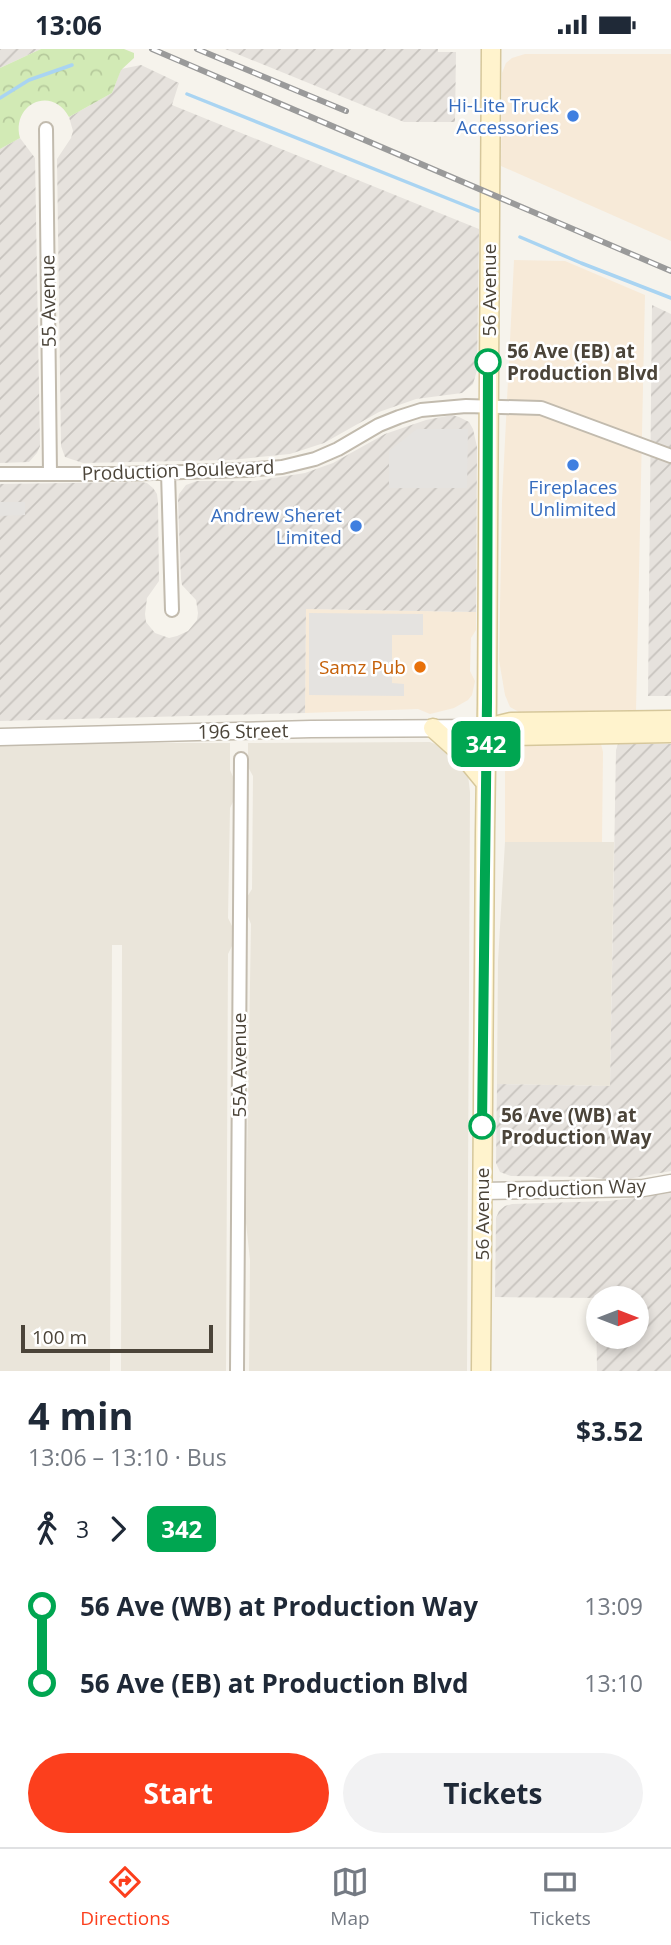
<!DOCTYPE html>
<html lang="en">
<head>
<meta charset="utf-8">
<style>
	:root { --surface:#fff; --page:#f2f2f3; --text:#1f2937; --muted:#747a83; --line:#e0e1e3; --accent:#fc3f1d }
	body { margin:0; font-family:"Open Sans",sans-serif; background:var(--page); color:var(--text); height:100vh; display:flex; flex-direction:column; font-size:26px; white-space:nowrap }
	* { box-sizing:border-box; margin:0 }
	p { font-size:23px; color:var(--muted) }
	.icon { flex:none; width:38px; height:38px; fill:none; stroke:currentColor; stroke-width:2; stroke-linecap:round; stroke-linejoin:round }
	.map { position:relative; height:1322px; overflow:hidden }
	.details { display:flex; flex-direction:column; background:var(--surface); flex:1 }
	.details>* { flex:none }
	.badge { padding:0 14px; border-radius:10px; font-size:24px; line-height:46px }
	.needle { width:46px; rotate:90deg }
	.controls { position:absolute; left:586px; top:1237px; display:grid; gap:14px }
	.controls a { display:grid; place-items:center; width:63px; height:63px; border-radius:50%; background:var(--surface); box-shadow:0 4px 10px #0003; font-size:35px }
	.scale { position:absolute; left:21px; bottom:18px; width:192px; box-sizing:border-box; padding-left:7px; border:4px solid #4b4439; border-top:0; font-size:19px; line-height:24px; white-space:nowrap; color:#4b4439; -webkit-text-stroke:5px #fff; paint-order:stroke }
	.map>.badge { position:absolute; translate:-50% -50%; box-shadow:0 0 0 4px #fff }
	.legs { display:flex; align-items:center; gap:10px; height:77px; padding:0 28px; font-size:23px }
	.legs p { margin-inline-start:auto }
	.overview { display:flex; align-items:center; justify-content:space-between; height:119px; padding:0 28px }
	h1 { font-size:38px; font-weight:700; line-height:52px }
	.primary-button { display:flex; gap:14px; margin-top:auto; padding:14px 28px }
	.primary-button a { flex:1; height:80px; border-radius:42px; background:var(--accent); color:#fff; font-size:28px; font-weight:700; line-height:80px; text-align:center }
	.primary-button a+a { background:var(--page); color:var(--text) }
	ul { padding:0 28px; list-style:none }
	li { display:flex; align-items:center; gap:24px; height:77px; font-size:26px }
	li i { display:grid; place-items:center; width:10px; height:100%; margin:0 9px; background:currentColor }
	li i::after { content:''; width:18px; height:18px; margin:-9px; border:5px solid; border-radius:50%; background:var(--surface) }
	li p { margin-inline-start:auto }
	li:first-child i { background:linear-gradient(#0000 50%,currentColor 0) }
	li:last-child i { background:linear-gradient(currentColor 50%,#0000 0) }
	.status { display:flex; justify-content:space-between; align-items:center; height:49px; padding:0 35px; background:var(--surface); direction:ltr }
	.status svg { height:19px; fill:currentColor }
	.tab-bar { display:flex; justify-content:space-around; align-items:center; height:98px; border-top:2px solid var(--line); background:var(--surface); font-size:19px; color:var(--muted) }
	.tab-bar a { display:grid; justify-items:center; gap:4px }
	.tab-bar .current { color:var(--accent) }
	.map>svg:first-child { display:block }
	.residential { fill:#eae5da }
	.commercial { fill:#f7ead8 }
	.industrial { fill:url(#industrial-furrows); fill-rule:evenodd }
	.forest { fill:url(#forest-crowns) }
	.parking { fill:#e5e3e0 }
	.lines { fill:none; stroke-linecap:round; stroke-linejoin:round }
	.stream { stroke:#a9d4f2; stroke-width:3.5 }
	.minor-casing { stroke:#c2bbae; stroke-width:16 }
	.tertiary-casing { stroke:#c2bbae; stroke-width:19 }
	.secondary-casing { stroke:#d6c79b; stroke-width:21 }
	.minor { stroke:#fff; stroke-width:12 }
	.tertiary { stroke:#fff; stroke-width:16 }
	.secondary { stroke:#fff3cd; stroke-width:18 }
	.rail-casing { stroke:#9a9a9a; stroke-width:6 }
	.rail { stroke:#fff; stroke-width:3.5; stroke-dasharray:10; stroke-linecap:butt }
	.line-1-casing { stroke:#fff; stroke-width:16 }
	.line-1 { stroke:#00a651; stroke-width:10 }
	.shop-dot { fill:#3f7fe0; stroke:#fff; stroke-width:2.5 }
	.stop-1-dot { fill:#fff; stroke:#00a651; stroke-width:3.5 }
	.food-dot { fill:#e8710a; stroke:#fff; stroke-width:2.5 }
	.labels { text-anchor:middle; stroke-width:5; stroke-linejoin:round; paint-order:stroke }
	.shop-label { font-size:19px; fill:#366cbe; stroke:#fff; text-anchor:end }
	.street-label { font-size:19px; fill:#4b4439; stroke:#fff }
	.stop-label { font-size:19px; font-weight:bold; fill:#4b4439; stroke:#fff; text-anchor:start }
	.food-label { font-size:19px; fill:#c56008; stroke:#fff; text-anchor:end }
</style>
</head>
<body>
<div class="status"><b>13:06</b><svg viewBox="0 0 49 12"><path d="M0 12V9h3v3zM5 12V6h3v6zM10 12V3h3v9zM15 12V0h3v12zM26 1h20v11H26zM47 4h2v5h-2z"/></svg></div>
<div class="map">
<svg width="671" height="1322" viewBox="0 0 671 1322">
	<defs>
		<pattern id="industrial-furrows" width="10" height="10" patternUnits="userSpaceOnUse" patternTransform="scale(1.75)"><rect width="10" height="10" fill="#e6e2dd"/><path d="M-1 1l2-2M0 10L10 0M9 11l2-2" fill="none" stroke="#c7c3be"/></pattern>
		<pattern id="forest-crowns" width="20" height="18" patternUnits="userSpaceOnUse" patternTransform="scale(1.75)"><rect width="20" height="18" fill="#d2eab5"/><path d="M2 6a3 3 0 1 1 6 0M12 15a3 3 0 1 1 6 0" fill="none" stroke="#b6ca9c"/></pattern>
	</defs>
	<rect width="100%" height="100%" fill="#f6f3ec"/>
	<!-- residential -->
	<path class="residential" d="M 430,693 L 450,701 L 468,726 L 470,743 L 467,1322 L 249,1322 L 250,1211 L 246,1174 L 251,875 L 247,865 L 247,848 L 252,840 L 253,727 L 248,718 L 248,694 Z
		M 113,694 L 230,694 L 230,721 L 234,730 L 234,751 L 230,759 L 228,869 L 233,879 L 233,895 L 228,905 L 226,1322 L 121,1322 L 122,896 L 112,896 L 110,1322 L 0,1322 L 0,696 Z
		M 505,793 L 614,793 L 610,1037 L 497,1035 L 498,912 Z"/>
	<!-- commercial -->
	<path class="commercial" d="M 525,5 L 671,5 L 671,192 L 501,117 L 502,24 L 506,14 L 512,9 Z
		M 514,211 L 565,212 L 645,246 L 636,662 L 525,664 L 519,663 L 510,658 L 505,646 L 499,611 L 502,452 Z
		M 306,560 L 476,563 L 476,581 L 471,589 L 470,622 L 475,632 L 472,646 L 468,651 L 454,659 L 430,665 L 418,660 L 305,664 Z
		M 601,695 L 603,703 L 602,793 L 505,793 L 505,715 L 508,707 L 512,701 L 525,696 Z"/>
	<!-- industrial -->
	<path class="industrial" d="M 0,0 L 41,0 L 0,19 Z
		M 225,0 L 438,0 L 438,3 L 456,3 L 455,73 L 404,73 Z
		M 141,16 L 179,34 L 172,56 L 479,180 L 477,321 L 473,335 L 462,344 L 416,350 L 379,363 L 324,394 L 290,405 L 230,411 L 83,414 L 65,408 L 61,397 L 57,110 L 71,89 L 73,82 L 69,68 L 112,44 L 121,20 Z
		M 20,89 L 35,109 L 40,397 L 37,404 L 29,413 L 0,414 L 0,100 Z
		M 652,256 L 671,265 L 671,647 L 648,647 Z
		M 452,366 L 459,368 L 469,373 L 473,380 L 477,398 L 476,563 L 306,560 L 305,664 L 0,672 L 0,435 L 141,433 L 147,434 L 153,439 L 157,445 L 158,453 L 159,532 L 147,549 L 145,565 L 146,573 L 155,584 L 169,589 L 177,587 L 188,582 L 197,571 L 198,564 L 196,551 L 182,536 L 181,530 L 178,452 L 179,445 L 186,436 L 197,432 L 255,432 L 305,424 L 333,414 L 385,385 L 426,371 Z
		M 618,695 L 671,695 L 671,1122 L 617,1132 L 592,1128 L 511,1127 L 500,1123 L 496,1114 L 497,1035 L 610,1037 L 616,701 Z
		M 671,1144 L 671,1322 L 597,1322 L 596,1249 L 495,1248 L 496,1169 L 499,1162 L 505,1157 L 512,1155 L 609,1152 ZM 598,1250 L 637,1250 L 637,1288 L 598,1288 Z"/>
	<!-- forest -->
	<path class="forest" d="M 41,0 L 124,0 L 134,4 L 134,9 L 121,21 L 112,44 L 69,68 C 52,36 11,55 20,89 L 0,100 L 0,19 Z"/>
	<!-- parking -->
	<path class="parking" d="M 417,380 L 468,380 L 467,439 L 389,439 L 389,402 Z
		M 0,453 L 25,453 L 25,466 L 0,467 Z
		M 309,564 L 423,565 L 423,586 L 392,586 L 392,634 L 404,635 L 404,647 L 309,646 Z"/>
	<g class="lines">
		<!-- stream -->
		<path class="stream" d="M 187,45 L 479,162
			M 0,49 L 29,31 L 72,16
			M 520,188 L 581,214 L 671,249"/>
		<!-- minor casing -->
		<g class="minor-casing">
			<path id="minor" d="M 46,80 L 50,424
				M 168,423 L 172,561
				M 0,425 L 122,425 L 246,421 L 282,418 L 315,410 L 338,400 L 379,376 L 399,368 L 421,361 L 466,357 L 541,359 L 671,407
				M 237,1322 L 241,710"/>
		</g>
		<!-- tertiary casing -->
		<g class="tertiary-casing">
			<path id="tertiary" d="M 0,688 L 311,680 L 486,679
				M 482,1142 L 643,1139 L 671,1134"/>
		</g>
		<!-- secondary casing -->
		<g class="secondary-casing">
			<path id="secondary" d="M 433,679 L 462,705 L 485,733
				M 486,679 L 511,687 L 671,684
				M 486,679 L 511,673 L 671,671
				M 481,1322 L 485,784 L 487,654 L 491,0"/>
		</g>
		<!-- minor -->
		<use href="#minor" class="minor"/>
		<!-- tertiary -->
		<use href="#tertiary" class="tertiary"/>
		<!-- secondary -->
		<use href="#secondary" class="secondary"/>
		<!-- rail casing -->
		<g class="rail-casing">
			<path id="rail" d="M 152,0 L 671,222
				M 197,0 L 346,62"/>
		</g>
		<!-- rail -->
		<use href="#rail" class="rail"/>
	</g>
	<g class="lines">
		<!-- line-1 casing -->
		<g class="line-1-casing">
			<path id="line-1" d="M 482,1077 L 487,653 L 488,313"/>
		</g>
		<!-- line-1 -->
		<use href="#line-1" class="line-1"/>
	</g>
	<!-- markers -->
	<g class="shop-dot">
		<circle cx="573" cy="67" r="7"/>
		<circle cx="573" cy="416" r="7"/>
		<circle cx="356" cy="477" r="7"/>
	</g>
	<g class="stop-1-dot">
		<circle cx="488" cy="313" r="12"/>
		<circle cx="482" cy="1077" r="12"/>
	</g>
	<circle class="food-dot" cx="420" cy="618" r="7"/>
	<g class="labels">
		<!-- shop labels -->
		<g class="shop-label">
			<text x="559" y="63">Hi-Lite Truck<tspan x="559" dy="22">Accessories</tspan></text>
			<text x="573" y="445" text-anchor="middle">Fireplaces<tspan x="573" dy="22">Unlimited</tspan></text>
			<text x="342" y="473">Andrew Sheret<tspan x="342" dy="22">Limited</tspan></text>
		</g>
		<!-- street labels -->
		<g class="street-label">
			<text transform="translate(489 241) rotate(-90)" y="7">56 Avenue</text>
			<text transform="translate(48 252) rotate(-91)" y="7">55 Avenue</text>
			<text transform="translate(178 421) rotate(-2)" y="7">Production Boulevard</text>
			<text transform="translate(243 682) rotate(-1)" y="7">196 Street</text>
			<text transform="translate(239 1016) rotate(-90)" y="7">55A Avenue</text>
			<text transform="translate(576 1139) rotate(-2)" y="7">Production Way</text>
			<text transform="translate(482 1165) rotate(-90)" y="7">56 Avenue</text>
		</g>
		<!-- stop labels -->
		<g class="stop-label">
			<text x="507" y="309">56 Ave (EB) at<tspan x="507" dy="22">Production Blvd</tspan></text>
			<text x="501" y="1073">56 Ave (WB) at<tspan x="501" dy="22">Production Way</tspan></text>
		</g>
		<!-- food labels -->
		<g class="food-label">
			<text x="406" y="625">Samz Pub</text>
		</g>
	</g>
</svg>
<div class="controls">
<a><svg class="needle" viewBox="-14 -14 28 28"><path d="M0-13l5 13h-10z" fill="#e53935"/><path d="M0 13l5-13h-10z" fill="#747a83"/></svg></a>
</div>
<div class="scale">100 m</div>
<b class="badge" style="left:486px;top:695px;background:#00a651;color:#fff">342</b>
</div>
<section class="details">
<div class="overview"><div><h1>4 min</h1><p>13:06 – 13:10 · Bus</p></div><b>$3.52</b></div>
<div class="legs"><svg class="icon" aria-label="walk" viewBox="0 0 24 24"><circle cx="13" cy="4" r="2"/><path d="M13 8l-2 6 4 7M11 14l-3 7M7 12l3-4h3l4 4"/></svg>3<svg class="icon" aria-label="forward" viewBox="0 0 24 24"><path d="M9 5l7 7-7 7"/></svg><b class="badge" style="background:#00a651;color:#fff">342</b></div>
<ul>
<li><i style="color:#00a651"></i><b>56 Ave (WB) at Production Way</b><p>13:09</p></li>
<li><i style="color:#00a651"></i><b>56 Ave (EB) at Production Blvd</b><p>13:10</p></li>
</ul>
<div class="primary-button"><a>Start</a><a>Tickets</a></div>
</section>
<nav class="tab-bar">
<a class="current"><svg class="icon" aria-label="directions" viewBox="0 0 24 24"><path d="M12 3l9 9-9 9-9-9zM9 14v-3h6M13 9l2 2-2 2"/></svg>Directions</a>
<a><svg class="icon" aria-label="map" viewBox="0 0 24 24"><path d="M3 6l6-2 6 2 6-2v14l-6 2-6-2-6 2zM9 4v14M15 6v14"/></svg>Map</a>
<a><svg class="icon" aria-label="tickets" viewBox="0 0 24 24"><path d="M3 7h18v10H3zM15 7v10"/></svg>Tickets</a>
</nav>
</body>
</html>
